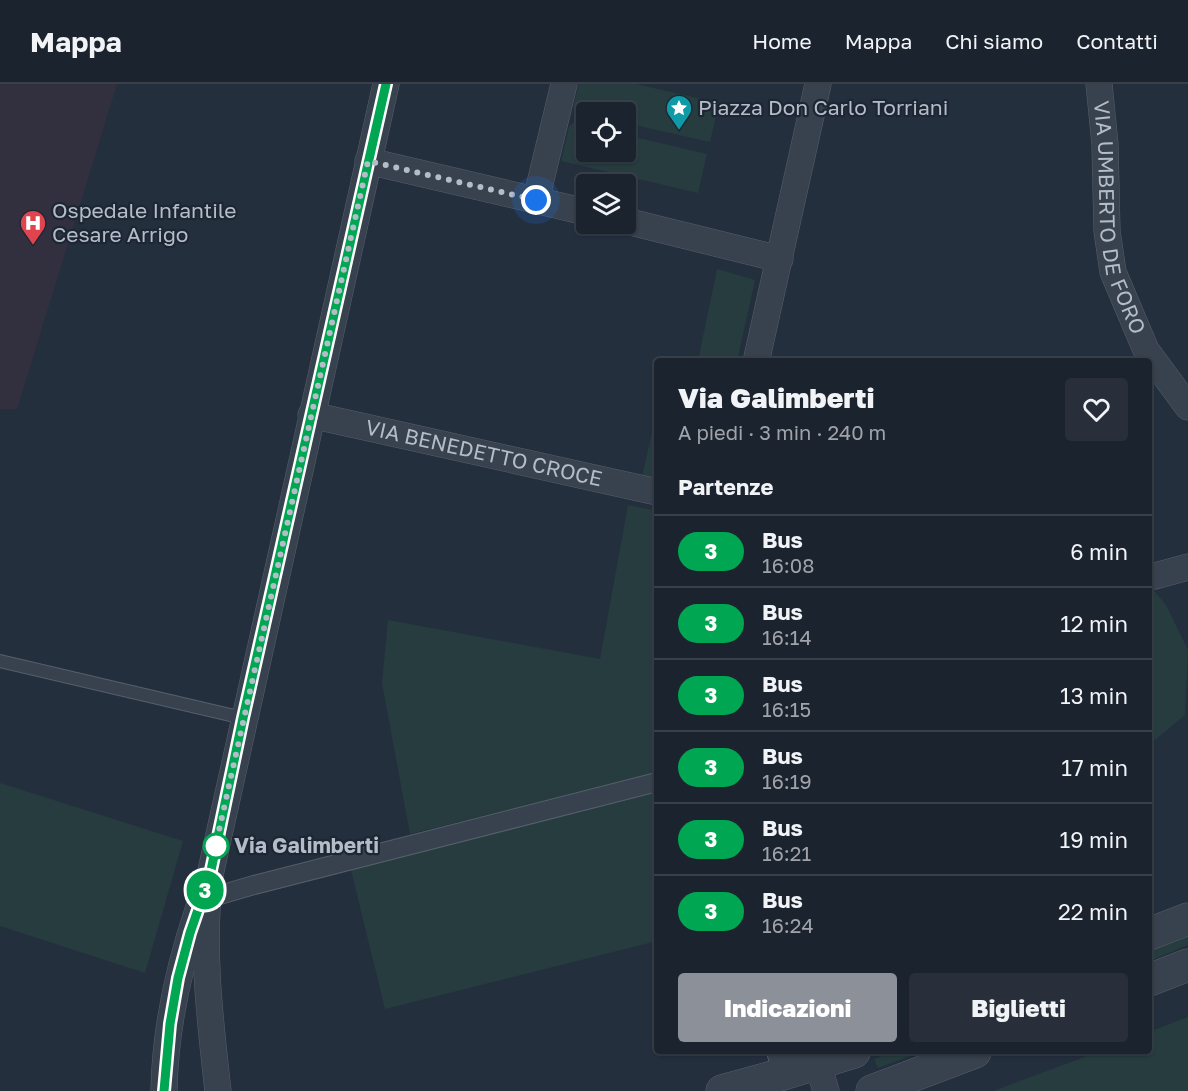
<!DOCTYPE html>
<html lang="it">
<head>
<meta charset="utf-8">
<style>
	:root { --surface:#1b232e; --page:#282f3a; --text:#f1f3f6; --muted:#a0a4aa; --line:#39404a; --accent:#8c9099 }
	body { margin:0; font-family:"Golos Text",sans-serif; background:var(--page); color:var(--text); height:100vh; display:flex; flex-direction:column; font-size:22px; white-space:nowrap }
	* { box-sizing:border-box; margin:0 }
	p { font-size:20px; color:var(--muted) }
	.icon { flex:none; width:33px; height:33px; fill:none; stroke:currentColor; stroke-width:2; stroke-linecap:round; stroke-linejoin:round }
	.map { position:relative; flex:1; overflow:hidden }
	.side { position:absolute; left:654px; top:274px; width:498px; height:696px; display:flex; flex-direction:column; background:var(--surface); border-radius:6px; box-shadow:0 2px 4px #0004,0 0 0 2px var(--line) }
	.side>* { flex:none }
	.badge { padding:0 12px; border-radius:20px; font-size:21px; line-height:39px }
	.controls { position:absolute; left:576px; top:18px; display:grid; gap:12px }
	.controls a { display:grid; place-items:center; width:60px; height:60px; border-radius:6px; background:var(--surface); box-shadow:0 2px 4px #0004,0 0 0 2px var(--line); font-size:30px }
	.you { position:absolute; width:30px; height:30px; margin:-15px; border:4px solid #fff; border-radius:50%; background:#1a73e8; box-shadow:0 0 0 9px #1a73e833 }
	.map>.badge { position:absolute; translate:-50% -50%; box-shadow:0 0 0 3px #fff }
	h2 { padding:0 24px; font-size:22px; line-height:54px }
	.round { display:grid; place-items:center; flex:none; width:63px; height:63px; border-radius:6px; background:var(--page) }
	.head { display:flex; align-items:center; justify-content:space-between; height:102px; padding:0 24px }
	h1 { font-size:28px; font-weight:800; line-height:45px }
	.button { display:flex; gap:12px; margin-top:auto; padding:12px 24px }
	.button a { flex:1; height:69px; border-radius:6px; background:var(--accent); color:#fff; font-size:24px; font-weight:800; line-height:69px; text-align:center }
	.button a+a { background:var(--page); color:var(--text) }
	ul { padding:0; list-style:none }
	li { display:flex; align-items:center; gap:18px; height:72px; padding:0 24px; border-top:2px solid var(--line) }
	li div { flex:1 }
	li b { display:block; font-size:22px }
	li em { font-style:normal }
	li .badge { min-width:66px; font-weight:700; text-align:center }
	header { display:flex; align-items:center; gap:36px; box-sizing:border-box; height:84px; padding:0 30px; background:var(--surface); border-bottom:2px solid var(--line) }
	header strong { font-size:28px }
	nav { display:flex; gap:33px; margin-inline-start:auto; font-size:21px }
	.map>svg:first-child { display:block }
	.medical { fill:#32303f }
	.green { fill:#263c3f }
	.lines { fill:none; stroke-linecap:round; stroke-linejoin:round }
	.service-casing { stroke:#565f6c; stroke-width:14 }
	.pedestrian-casing { stroke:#565f6c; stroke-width:20 }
	.minor-casing { stroke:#565f6c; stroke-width:27 }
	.tertiary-casing { stroke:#565f6c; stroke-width:33 }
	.service { stroke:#38414e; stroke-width:12 }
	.pedestrian { stroke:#38414e; stroke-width:18 }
	.minor { stroke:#38414e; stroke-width:26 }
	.tertiary { stroke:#38414e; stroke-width:32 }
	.line-casing { stroke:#fff; stroke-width:14 }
	.line { stroke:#00a651; stroke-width:9 }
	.walk { stroke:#b4bcc9; stroke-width:6; stroke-dasharray:0 10.8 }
	.stop-dot { fill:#fff; stroke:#00a651; stroke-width:3 }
	.labels { text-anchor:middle; stroke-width:4.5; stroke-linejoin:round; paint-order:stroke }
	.poi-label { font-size:21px; fill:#b4bcc9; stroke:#1d2633; text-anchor:start }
	.street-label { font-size:21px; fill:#b4bcc9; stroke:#1d2633 }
	.stop-label { font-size:21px; font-weight:bold; fill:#b4bcc9; stroke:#1d2633; text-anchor:start }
</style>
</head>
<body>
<header>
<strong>Mappa</strong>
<nav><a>Home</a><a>Mappa</a><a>Chi siamo</a><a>Contatti</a></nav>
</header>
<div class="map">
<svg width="1188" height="1007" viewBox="0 0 1188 1007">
	<rect width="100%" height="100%" fill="#242f3e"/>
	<!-- medical -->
	<path class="medical" d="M 0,0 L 117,0 L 17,325 L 0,325 Z"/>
	<!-- green -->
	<path class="green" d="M 579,0 L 636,0 L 719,19 L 710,58 L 626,39 L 626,28 C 612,28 580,33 573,23 Z
		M 573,39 L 586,41 L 586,68 L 626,68 L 626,51 L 707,70 L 698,109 L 561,77 L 569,43 Z
		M 717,185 L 755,196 L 737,277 L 698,277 Z
		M 657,326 L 657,396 L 642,393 Z
		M 628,421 L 657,427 L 657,689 L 410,750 L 382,599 L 388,536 L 600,575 Z
		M 1151,503 L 1166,521 L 1188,566 L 1185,631 L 1155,656 L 1149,658 L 1149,505 Z
		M 0,699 L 183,757 L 145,889 L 0,842 Z
		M 657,700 L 657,857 L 385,925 L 349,778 Z
		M 1188,851 L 1188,861 L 1149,877 L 1149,867 Z
		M 1188,933 L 1188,1007 L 993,1007 L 1098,968 L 1149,968 L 1149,948 Z
		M 893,968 L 921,968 L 878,984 L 874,975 Z"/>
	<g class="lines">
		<!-- service casing -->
		<g class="service-casing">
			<path id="service" d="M 0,577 L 243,634"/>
		</g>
		<!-- pedestrian casing -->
		<g class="pedestrian-casing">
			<path id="pedestrian" d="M 207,813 L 213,813 L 254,801 L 657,698
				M 776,968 L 783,990"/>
		</g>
		<!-- minor casing -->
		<g class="minor-casing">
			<g id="minor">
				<path id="s1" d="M 1099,0 L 1105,60 L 1107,147 L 1113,188 L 1146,266 L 1188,323"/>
				<path d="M 368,77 L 586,128"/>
				<path d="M 536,116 L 564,0"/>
				<path d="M 626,137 L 780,175"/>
				<path d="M 756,278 L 818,0"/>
				<path id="s2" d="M 311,331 L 657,408"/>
				<path d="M 1155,492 L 1188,483"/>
				<path d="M 818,980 L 826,1007"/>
				<path d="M 164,1007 C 165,944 179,882 199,823"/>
				<path d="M 218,1007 C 210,936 201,863 210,791 L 386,0"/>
			</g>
		</g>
		<!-- tertiary casing -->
		<g class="tertiary-casing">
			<path id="tertiary" d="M 1149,850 L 1188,835
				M 1149,896 L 1188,881
				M 722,1007 L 783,990 L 854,968
				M 872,1007 L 975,968"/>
		</g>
		<!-- service -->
		<use href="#service" class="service"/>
		<!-- pedestrian -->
		<use href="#pedestrian" class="pedestrian"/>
		<!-- minor -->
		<use href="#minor" class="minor"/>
		<!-- tertiary -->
		<use href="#tertiary" class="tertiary"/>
	</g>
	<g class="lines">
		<!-- line casing -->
		<g class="line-casing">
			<path id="line" d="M 164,1007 L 170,940 L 178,894 L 190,849 L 210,791 L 243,634 L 386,0"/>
		</g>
		<!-- line -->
		<use href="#line" class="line"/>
		<!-- walk -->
		<path class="walk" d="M 216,762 L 214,769 L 368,77 L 536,116"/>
	</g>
	<!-- icons -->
	<defs>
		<g id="sight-pin" transform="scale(1.35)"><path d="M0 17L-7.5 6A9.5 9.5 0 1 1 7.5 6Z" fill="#0f9aa8" stroke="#1d2633"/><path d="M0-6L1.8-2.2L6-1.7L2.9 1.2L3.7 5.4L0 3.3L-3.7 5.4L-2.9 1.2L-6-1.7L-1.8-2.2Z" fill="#fff"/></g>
		<g id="hospital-pin" transform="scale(1.35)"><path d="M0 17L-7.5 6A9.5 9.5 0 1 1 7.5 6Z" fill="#e0444e" stroke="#1d2633"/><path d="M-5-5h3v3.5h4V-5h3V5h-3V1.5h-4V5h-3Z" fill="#fff"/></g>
	</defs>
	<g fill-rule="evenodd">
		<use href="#sight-pin" x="679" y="24"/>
		<use href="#hospital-pin" x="33" y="139"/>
	</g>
	<!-- markers -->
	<circle class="stop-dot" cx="216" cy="762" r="12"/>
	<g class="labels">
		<!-- poi labels -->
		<g class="poi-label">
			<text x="698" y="31">Piazza Don Carlo Torriani</text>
			<text x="52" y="134">Ospedale Infantile<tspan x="52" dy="24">Cesare Arrigo</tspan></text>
		</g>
		<!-- street labels -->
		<g class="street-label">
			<text dy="7" stroke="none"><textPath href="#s1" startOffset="136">VIA UMBERTO DE FORO</textPath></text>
			<text dy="7" stroke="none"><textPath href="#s2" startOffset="177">VIA BENEDETTO CROCE</textPath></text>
		</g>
		<!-- stop labels -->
		<g class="stop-label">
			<text x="234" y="769">Via Galimberti</text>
		</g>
	</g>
</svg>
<div class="controls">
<a><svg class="icon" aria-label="locate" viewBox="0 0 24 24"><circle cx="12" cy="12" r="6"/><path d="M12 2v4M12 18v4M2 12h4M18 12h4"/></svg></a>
<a><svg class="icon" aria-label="layers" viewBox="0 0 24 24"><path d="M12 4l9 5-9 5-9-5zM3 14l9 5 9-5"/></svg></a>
</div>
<div class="you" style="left:536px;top:116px"></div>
<b class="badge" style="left:205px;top:806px;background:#00a651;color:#fff">3</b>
<section class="side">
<div class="head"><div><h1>Via Galimberti</h1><p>A piedi · 3 min · 240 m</p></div><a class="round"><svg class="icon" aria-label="heart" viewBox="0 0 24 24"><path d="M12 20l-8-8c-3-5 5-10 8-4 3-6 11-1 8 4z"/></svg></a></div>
<h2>Partenze</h2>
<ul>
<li><span class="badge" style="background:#00a651;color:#fff">3</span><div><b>Bus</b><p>16:08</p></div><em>6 min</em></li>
<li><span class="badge" style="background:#00a651;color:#fff">3</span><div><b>Bus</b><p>16:14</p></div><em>12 min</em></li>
<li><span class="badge" style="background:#00a651;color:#fff">3</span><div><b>Bus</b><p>16:15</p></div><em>13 min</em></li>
<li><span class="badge" style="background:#00a651;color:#fff">3</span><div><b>Bus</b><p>16:19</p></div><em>17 min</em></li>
<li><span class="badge" style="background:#00a651;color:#fff">3</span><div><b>Bus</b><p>16:21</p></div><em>19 min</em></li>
<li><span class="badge" style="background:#00a651;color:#fff">3</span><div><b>Bus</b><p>16:24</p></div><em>22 min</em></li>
</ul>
<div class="button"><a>Indicazioni</a><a>Biglietti</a></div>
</section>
</div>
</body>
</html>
